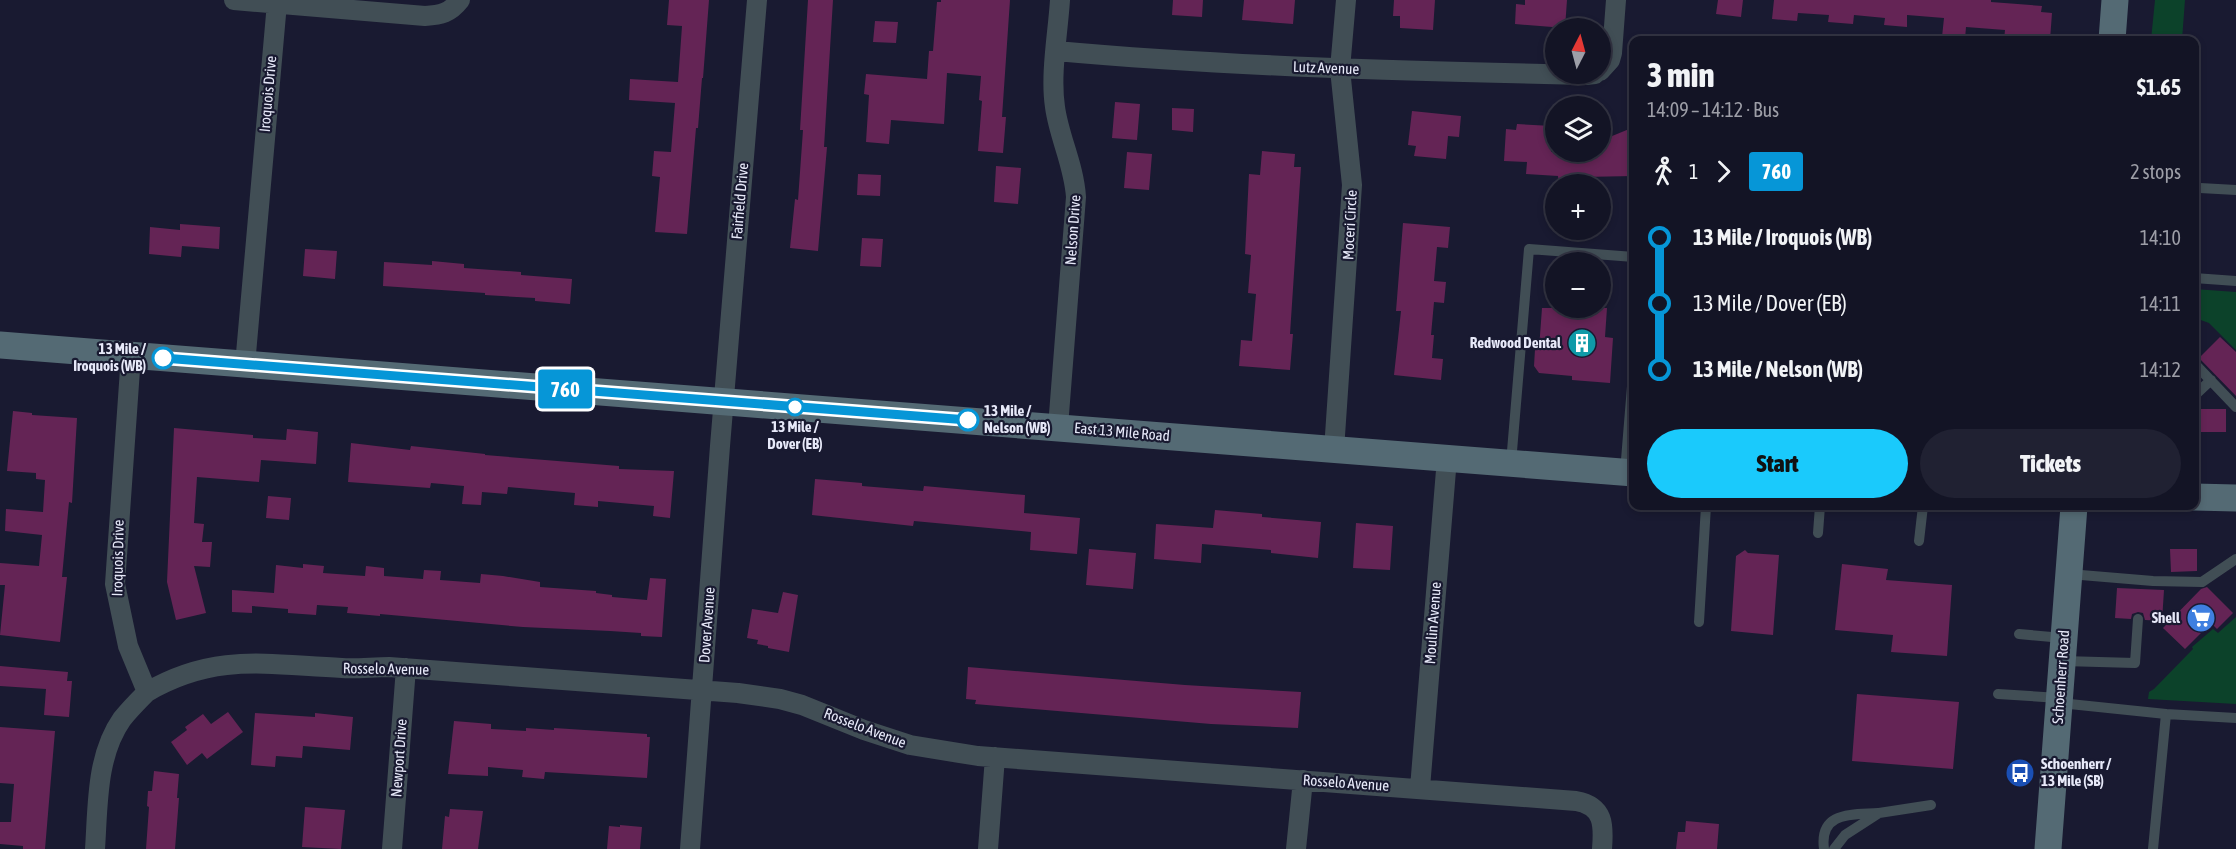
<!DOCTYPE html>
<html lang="en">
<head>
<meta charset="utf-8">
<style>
	:root { --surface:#131425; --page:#202132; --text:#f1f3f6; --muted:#9d9ea7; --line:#323342; --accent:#1acafc }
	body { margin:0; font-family:"Asap Condensed",sans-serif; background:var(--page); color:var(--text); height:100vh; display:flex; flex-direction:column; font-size:22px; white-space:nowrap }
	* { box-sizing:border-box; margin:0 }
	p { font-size:20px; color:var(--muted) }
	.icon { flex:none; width:33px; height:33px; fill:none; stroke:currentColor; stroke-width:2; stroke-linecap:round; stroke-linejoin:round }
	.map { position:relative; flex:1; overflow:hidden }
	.drawer { position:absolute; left:1629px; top:36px; width:570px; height:474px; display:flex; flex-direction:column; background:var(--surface); border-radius:12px; box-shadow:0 3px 9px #0003,0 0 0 2px var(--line) }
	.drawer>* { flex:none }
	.badge { padding:0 12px; border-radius:4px; font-size:21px; line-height:39px }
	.needle { width:39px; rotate:6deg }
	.tools { position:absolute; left:1545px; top:18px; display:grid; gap:12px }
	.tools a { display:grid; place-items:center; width:66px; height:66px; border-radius:50%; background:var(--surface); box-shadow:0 3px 9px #0003,0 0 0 2px var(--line); font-size:30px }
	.map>.badge { position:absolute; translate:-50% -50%; box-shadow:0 0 0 3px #fff }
	.legs { display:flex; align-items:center; gap:9px; height:66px; padding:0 18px; font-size:20px }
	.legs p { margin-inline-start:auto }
	.summary { display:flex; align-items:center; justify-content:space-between; height:102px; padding:0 18px }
	h1 { font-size:33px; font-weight:800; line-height:45px }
	.action { display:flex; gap:12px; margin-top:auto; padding:12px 18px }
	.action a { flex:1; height:69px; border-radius:36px; background:var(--accent); color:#111; font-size:24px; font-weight:800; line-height:69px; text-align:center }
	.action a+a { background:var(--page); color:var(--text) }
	ul { padding:0 18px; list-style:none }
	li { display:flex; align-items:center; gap:21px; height:66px; font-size:22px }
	li i { display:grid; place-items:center; width:9px; height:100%; margin:0 8px; background:currentColor }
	li i::after { content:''; width:15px; height:15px; margin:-8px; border:4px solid; border-radius:50%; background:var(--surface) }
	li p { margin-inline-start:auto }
	li:first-child i { background:linear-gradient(#0000 50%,currentColor 0) }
	li:last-child i { background:linear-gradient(currentColor 50%,#0000 0) }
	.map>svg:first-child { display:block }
	.green { fill:#0c422a }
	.building { fill:#642455 }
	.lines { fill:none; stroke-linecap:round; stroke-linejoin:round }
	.lane { stroke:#414e55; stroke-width:10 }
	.street { stroke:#414e55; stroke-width:20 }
	.secondary { stroke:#546a74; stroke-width:27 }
	.line-1-casing { stroke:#fff; stroke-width:14 }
	.line-1 { stroke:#0696d7; stroke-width:9 }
	.stop-1-dot { fill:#fff; stroke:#0696d7; stroke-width:3 }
	.labels { text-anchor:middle; stroke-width:4.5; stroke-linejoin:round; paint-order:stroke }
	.street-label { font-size:15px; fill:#e7e9f9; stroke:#191a31 }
	.poi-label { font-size:15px; font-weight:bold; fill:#e7e9f9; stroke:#191a31; text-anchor:end }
	.stop-label { font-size:15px; font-weight:bold; fill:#e7e9f9; stroke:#191a31; text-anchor:end }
</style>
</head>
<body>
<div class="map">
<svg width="2236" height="849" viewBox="0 0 2236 849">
	<rect width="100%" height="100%" fill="#191a31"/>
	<!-- green -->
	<path class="green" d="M 2155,0 L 2185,0 L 2182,40 L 2151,40 Z
		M 2194,289 L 2236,292 L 2236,350 L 2209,323 L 2195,318 Z
		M 2236,617 L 2236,704 L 2148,699 L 2149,692 L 2154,689 L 2193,649 L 2192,647 L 2213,629 L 2218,633 Z"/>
	<!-- building -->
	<path class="building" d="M 669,0 L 709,0 L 703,78 L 702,78 L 698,128 L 696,128 L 687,234 L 655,232 L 660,177 L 652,176 L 654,151 L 671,152 L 675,103 L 629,100 L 630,79 L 678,82 L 682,26 L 667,25 Z
		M 808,0 L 833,0 L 824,147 L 827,147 L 818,251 L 790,248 L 795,199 L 798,200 L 803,130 L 800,130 Z
		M 941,0 L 1010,0 L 1002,117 L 1006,117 L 1003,153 L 978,151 L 982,101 L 979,100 L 981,76 L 947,73 L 944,124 L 891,120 L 889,144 L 866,142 L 869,95 L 864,94 L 866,74 L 927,79 L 929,51 L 933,51 L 937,2 L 941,2 Z
		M 1173,0 L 1203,0 L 1202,17 L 1172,15 Z
		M 1244,0 L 1295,0 L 1293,24 L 1242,20 Z
		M 1394,0 L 1435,0 L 1433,30 L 1400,28 L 1400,16 L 1393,16 Z
		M 1525,0 L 1567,0 L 1565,28 L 1515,24 L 1516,4 L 1525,5 Z
		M 1718,0 L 1743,0 L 1741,17 L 1716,14 Z
		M 1774,0 L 1991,0 L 1991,2 L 2042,6 L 2041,12 L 2052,13 L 2050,40 L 2004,40 L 2005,30 L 1966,27 L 1965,39 L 1942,37 L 1944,18 L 1907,15 L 1907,27 L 1884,25 L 1885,18 L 1854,15 L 1853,24 L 1828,22 L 1829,15 L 1798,13 L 1797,21 L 1772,19 Z
		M 875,21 L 898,22 L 896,43 L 873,42 Z
		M 1115,102 L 1140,104 L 1137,140 L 1112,138 Z
		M 1172,108 L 1194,109 L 1193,132 L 1172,130 Z
		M 1412,111 L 1461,116 L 1459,137 L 1448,136 L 1446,159 L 1414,156 L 1416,146 L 1408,145 Z
		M 1517,124 L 1552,126 L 1551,152 L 1600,152 L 1600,141 L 1634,127 L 1634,176 L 1582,177 L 1582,184 L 1559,184 L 1558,176 L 1526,174 L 1527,162 L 1504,161 L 1506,129 L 1516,130 Z
		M 1262,151 L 1295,154 L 1294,167 L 1301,167 L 1290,334 L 1293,334 L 1290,370 L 1239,366 L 1241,340 L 1252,341 L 1256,294 L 1248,293 L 1251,255 L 1245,254 L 1249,174 L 1260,175 Z
		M 1127,152 L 1152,154 L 1149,190 L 1124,188 Z
		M 996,166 L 1021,168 L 1018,204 L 994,202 Z
		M 858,174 L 881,175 L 880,196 L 857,195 Z
		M 1403,223 L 1450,227 L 1448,248 L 1437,247 L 1434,281 L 1446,282 L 1444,303 L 1434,302 L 1431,335 L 1434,335 L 1432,358 L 1443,359 L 1441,380 L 1394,375 L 1401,311 L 1396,311 Z
		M 180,224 L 220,227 L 219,249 L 182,246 L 181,257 L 149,254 L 150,227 L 180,230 Z
		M 862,238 L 883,239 L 881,267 L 860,266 Z
		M 305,249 L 337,251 L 335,279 L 303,276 Z
		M 432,261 L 464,264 L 464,268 L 521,272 L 521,275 L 572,279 L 570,304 L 535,301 L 535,298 L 485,295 L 485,293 L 383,286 L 384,262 L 432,265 Z
		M 1542,308 L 1607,308 L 1605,337 L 1613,338 L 1610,383 L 1572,380 L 1572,376 L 1539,373 L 1534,366 L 1535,349 L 1539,349 Z
		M 2220,337 L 2236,352 L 2236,396 L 2199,358 Z
		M 2194,409 L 2226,409 L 2226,432 L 2194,432 Z
		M 13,411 L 32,413 L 32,415 L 77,418 L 72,503 L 69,502 L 62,577 L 67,577 L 60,642 L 0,635 L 5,585 L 0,585 L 0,563 L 39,566 L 42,535 L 5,531 L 6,509 L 43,512 L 45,480 L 36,479 L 36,473 L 7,471 Z
		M 174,428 L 253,435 L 253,438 L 286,440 L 287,429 L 318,432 L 316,464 L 261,460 L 259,482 L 197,477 L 194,523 L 204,524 L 202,542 L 212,542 L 210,567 L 194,566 L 206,613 L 176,620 L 167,582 Z
		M 351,443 L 410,450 L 411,446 L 485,454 L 485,455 L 619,466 L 619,469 L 674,471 L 670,518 L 653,516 L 654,506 L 598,501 L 598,507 L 574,505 L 575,493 L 508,487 L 507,494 L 482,492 L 481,505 L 462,504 L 464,486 L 431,483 L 430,488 L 348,482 Z
		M 815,479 L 862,483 L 862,486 L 923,491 L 924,486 L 1025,495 L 1024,513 L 1080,518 L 1077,554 L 1030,550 L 1031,532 L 914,521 L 913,526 L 812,515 Z
		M 268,496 L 291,498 L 289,520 L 266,518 Z
		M 1215,510 L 1262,514 L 1262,517 L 1321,522 L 1318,558 L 1271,553 L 1271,550 L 1202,544 L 1201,563 L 1154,559 L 1156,524 L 1213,528 Z
		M 1356,523 L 1393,526 L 1390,570 L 1353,568 Z
		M 1089,549 L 1136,553 L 1133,589 L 1086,585 Z
		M 2170,549 L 2197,549 L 2197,571 L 2171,572 Z
		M 1745,550 L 1748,553 L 1779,555 L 1773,635 L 1731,631 L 1736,556 Z
		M 303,564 L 324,566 L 323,573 L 365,576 L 366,566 L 384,568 L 384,576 L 423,579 L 424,570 L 441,571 L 440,580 L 480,583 L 481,574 L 503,576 L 540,582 L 540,587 L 596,591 L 596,593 L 612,595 L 612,597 L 647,600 L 650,578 L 666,579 L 662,637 L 641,636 L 641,633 L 610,631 L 523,627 L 380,614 L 380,616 L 347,613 L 348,607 L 317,605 L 316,615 L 288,613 L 288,609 L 252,606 L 252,613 L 232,612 L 232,590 L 274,593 L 276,565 L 303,568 Z
		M 1842,564 L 1888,569 L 1886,580 L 1952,585 L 1947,656 L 1891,652 L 1893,635 L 1835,630 Z
		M 2207,587 L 2233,613 L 2217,629 L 2211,623 L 2185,649 L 2163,628 L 2201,589 Z
		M 2117,588 L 2164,590 L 2162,621 L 2145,620 L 2143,613 L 2138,612 L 2132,614 L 2131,619 L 2115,618 Z
		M 783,592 L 798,595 L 789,652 L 768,648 L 768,646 L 757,644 L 758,640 L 747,638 L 752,609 L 778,613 Z
		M 0,666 L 68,672 L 67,681 L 72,681 L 69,717 L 44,715 L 46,689 L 0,686 Z
		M 968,667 L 1185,685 L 1301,692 L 1298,728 L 1211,724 L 975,704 L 976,700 L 966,699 Z
		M 1857,694 L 1959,702 L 1953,769 L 1852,761 Z
		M 228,712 L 243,732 L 207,759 L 202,753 L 187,765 L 171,742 L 187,730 L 185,727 L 203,714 L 211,724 Z
		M 255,713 L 315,717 L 315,713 L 353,717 L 350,750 L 303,746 L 302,758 L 276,756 L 275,767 L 251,765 Z
		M 454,721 L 491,724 L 491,729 L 526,731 L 526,728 L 554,730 L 554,728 L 647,734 L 647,737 L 650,737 L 647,778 L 545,772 L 544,779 L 522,777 L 523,770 L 488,767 L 488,776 L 448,774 Z
		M 0,727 L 55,731 L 45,849 L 23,849 L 23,846 L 0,844 L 0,822 L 11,822 L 14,784 L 0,783 Z
		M 154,771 L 179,774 L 177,798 L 179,798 L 175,849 L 146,849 L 149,807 L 147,806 L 148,791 L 152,791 Z
		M 305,807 L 345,810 L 341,849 L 302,847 Z
		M 450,809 L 483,811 L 478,849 L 442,849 L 445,816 L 449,817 Z
		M 1686,821 L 1719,824 L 1717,849 L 1676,849 L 1678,832 L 1685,832 Z
		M 620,825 L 642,827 L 640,849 L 607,849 L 609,826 L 620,827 Z"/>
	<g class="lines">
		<!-- lane -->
		<path class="lane" d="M 2200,188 L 2236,190
			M 2194,278 L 2236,281
			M 2194,363 L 2236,407
			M 2194,396 L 2211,380
			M 1511,463 L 1529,249 L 1634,257
			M 1625,472 L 1634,362
			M 1818,533 L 1820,506
			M 1919,541 L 1923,506
			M 2069,574 L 2153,581 L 2202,582 L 2236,559
			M 1699,622 L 1706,506
			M 2019,634 L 2063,638
			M 2063,661 L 2135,663 L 2138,619
			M 1998,694 L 2059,698
			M 2060,703 L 2166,714 L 2153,849
			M 2166,714 L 2236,718
			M 1824,849 C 1819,811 1852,815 1878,813
			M 1834,849 L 1845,835 L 1879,813 L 1931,805"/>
		<!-- street -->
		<path class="street" d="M 234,0 L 425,16 C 441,15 450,13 460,0
			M 1056,51 C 1233,67 1409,71 1586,75 L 1595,74
			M 1600,71 L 1610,60 L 1612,53 L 1616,0
			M 245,365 L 277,3
			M 1058,427 L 1076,197 C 1074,165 1059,137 1055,107 C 1050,74 1058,33 1060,0
			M 1334,450 L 1352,185 L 1340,69 L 1346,0
			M 147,692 C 216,652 268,665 342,668 C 357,669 373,667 389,667 L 738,693 L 780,699 L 802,705 L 864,730 L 910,745 L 978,756 L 1576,801 C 1604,806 1604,825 1602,849
			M 1420,788 L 1447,458
			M 95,849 C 98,806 96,756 122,719 C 130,709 139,700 147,692 L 128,646 L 115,584 L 131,355
			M 392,849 L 406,668
			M 690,849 L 720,446 L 757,0
			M 988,849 L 995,757
			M 1296,849 L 1303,780"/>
		<!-- secondary -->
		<path class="secondary" d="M 2112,40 L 2115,0
			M 0,345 L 1634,473
			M 2194,497 L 2236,498
			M 2048,849 L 2074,506"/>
	</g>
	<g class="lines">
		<!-- line-1 casing -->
		<g class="line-1-casing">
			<path id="line-1" d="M 163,358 L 968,420"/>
		</g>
		<!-- line-1 -->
		<use href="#line-1" class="line-1"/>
	</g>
	<!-- icons -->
	<defs>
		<g id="building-disc" transform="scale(1.5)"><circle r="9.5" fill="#0f9aa8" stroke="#191a31"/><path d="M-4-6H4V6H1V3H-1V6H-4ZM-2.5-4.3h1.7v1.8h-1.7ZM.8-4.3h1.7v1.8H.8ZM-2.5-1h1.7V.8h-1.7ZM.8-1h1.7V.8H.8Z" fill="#fff"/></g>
		<g id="supermarket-disc" transform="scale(1.5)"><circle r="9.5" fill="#3f7fe0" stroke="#191a31"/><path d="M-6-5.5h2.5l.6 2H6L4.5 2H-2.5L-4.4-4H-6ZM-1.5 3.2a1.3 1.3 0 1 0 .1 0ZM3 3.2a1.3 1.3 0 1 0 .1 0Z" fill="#fff"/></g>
		<g id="bus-disc" transform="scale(1.5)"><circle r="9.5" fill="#1a4fb4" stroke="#191a31"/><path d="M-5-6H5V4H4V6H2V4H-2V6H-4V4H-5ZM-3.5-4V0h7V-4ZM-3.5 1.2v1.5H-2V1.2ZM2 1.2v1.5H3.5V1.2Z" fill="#fff"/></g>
	</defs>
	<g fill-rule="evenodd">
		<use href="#building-disc" x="1582" y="343"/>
		<use href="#supermarket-disc" x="2201" y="618"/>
		<use href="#bus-disc" x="2020" y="773"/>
	</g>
	<!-- markers -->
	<g class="stop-1-dot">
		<circle cx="163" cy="358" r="10"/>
		<circle cx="795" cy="407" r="8"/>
		<circle cx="968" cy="420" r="10"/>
	</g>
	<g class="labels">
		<!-- street labels -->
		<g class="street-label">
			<text transform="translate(1326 68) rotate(2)" y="5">Lutz Avenue</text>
			<text transform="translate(268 94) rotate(-85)" y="5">Iroquois Drive</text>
			<text transform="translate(740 201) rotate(-85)" y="5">Fairfield Drive</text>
			<text transform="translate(1350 225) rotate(-87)" y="5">Moceri Circle</text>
			<text transform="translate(1073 230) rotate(-86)" y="5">Nelson Drive</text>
			<text transform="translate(1122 432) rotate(5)" y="5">East 13 Mile Road</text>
			<text transform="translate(118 558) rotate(-89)" y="5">Iroquois Drive</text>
			<text transform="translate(1433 623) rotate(-86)" y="5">Moulin Avenue</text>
			<text transform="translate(707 625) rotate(-86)" y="5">Dover Avenue</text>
			<text transform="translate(386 669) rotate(1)" y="5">Rosselo Avenue</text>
			<text transform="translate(2061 677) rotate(-86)" y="5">Schoenherr Road</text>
			<text transform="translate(865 728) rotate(21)" y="5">Rosselo Avenue</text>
			<text transform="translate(399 758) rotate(-86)" y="5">Newport Drive</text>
			<text transform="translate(1346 783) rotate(4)" y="5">Rosselo Avenue</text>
		</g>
		<!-- poi labels -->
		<g class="poi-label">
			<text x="1561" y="348">Redwood Dental</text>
			<text x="2180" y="623">Shell</text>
			<text x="2041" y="769" text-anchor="start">Schoenherr /<tspan x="2041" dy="17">13 Mile (SB)</tspan></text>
		</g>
		<!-- stop labels -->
		<g class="stop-label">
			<text x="146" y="354">13 Mile /<tspan x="146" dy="17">Iroquois (WB)</tspan></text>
			<text x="984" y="416" text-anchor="start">13 Mile /<tspan x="984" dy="17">Nelson (WB)</tspan></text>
			<text x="795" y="432" text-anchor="middle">13 Mile /<tspan x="795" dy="17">Dover (EB)</tspan></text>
		</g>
	</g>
</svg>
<div class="tools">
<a><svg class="needle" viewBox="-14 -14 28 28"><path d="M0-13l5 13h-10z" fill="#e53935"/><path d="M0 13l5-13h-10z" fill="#9d9ea7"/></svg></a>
<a><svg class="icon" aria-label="layers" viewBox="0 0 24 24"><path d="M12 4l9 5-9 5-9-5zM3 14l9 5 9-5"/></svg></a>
<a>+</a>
<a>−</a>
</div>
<b class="badge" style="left:565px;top:389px;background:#0696d7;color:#fff">760</b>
<section class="drawer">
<div class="summary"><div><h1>3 min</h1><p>14:09 – 14:12 · Bus</p></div><b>$1.65</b></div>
<div class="legs"><svg class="icon" aria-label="walk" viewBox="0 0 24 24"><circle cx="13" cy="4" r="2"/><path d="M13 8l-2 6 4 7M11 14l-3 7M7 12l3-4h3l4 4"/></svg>1<svg class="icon" aria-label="forward" viewBox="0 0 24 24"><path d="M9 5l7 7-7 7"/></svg><b class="badge" style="background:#0696d7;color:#fff">760</b><p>2 stops</p></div>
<ul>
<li><i style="color:#0696d7"></i><b>13 Mile / Iroquois (WB)</b><p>14:10</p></li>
<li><i style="color:#0696d7"></i><span>13 Mile / Dover (EB)</span><p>14:11</p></li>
<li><i style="color:#0696d7"></i><b>13 Mile / Nelson (WB)</b><p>14:12</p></li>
</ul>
<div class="action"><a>Start</a><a>Tickets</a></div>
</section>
</div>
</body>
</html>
